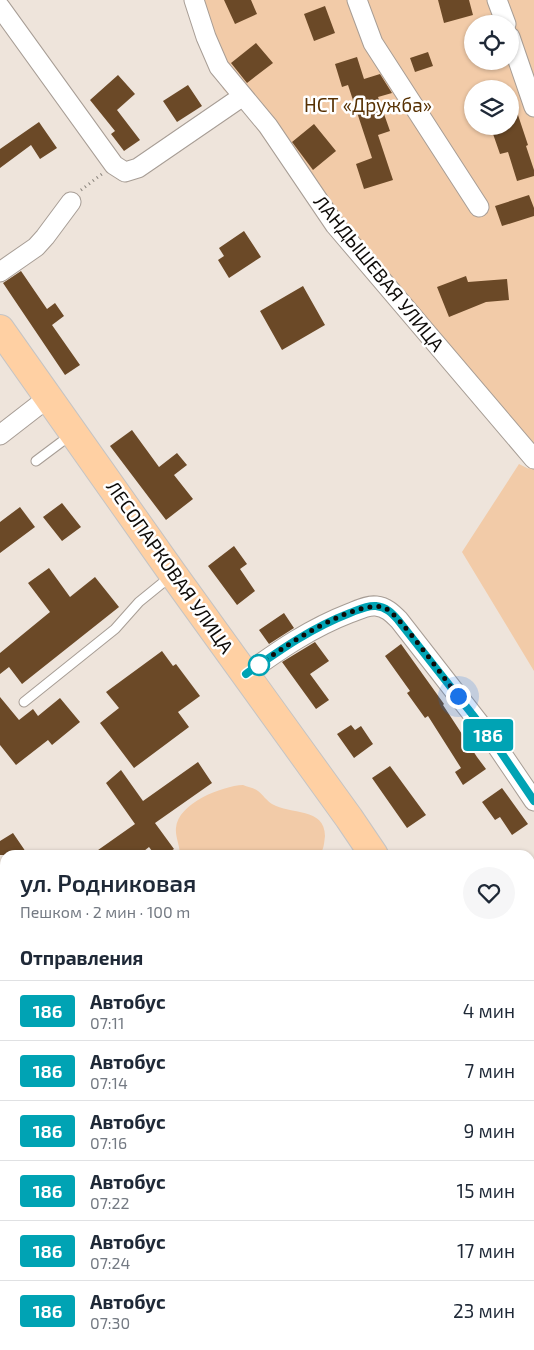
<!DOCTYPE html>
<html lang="ru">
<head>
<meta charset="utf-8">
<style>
	:root { --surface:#fff; --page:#f6f6f7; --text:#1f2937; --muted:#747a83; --line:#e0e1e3 }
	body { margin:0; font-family:"Exo 2",sans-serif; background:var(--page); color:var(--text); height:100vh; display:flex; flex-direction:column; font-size:19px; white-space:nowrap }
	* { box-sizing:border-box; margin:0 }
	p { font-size:16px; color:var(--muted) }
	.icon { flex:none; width:28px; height:28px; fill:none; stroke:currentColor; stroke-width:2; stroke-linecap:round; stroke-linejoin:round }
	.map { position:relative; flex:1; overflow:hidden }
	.panel { position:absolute; left:0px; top:850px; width:535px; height:500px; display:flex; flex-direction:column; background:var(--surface); border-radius:15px 15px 0 0; box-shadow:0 1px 4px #0004 }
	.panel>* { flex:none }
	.badge { padding:0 10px; border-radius:4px; font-size:18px; line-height:32px }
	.controls { position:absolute; left:464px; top:15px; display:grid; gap:10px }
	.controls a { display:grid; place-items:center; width:55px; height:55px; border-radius:50%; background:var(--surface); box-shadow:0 1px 4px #0004; font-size:25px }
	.you { position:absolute; width:25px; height:25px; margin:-12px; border:4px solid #fff; border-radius:50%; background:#1a73e8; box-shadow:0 0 0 8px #1a73e833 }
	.map>.badge { position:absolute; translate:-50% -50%; box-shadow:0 0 0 2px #fff }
	h2 { padding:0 20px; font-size:19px; line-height:45px }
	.round { display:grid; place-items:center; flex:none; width:52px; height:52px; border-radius:26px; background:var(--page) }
	.head { display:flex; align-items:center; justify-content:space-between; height:85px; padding:0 20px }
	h1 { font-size:24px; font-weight:600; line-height:38px }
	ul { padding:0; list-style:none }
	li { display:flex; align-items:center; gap:15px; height:60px; padding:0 20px; border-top:1px solid var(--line) }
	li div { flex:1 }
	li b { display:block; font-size:19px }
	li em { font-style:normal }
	li .badge { min-width:55px; font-weight:700; text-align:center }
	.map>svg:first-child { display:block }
	.green { fill:#f2cba8; fill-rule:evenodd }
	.building { fill:#6b4927 }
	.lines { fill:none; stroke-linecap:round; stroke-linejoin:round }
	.lane-casing { stroke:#a79d95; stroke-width:11 }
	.street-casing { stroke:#a79d95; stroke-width:21 }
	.primary-casing { stroke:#c5c4c4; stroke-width:30 }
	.path { stroke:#87817a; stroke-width:3; stroke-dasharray:1 4; stroke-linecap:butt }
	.lane { stroke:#fff; stroke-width:9 }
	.street { stroke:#fff; stroke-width:19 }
	.primary { stroke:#ffd0a3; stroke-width:28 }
	.line-casing { stroke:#fff; stroke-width:11 }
	.line { stroke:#00a3b4; stroke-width:8 }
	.walk { stroke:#0e0b08; stroke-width:5; stroke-dasharray:0 9 }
	.stop-dot { fill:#fff; stroke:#00a3b4; stroke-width:2.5 }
	.labels { text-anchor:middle; stroke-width:5; stroke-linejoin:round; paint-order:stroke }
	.park-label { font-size:19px; fill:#573103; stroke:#fff }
	.street-label { font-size:19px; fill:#0e0b08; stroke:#fff }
</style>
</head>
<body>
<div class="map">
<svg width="534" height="1350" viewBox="0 0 534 1350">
	<rect width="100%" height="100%" fill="#eee4db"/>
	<!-- green -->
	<path class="green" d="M 192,0 L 534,0 L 534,671 L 462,552 L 519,464 L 529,469 L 483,404 L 336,240 L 244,110 L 223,89 ZM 472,24 L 510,24 L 510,61 L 472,61 ZM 472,89 L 510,89 L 510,126 L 472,126 Z
		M 243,785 C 248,787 254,788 258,791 C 263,795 267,801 272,804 C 290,815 325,807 325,836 C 324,844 324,848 320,855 L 180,855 C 180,846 175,836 176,828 C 178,803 222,786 243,785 Z
		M 5,1043 L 5,1345 L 153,1345 L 153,1350 L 2,1350 L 0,1345 L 0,1044 Z"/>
	<!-- building -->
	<path class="building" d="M 224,0 L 251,0 L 257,14 L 235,24 Z
		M 438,0 L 469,0 L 473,15 L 444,23 Z
		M 325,6 L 335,33 L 314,41 L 304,14 Z
		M 256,43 L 273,63 L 247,83 L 231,63 Z
		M 428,52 L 433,66 L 415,72 L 410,58 Z
		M 357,57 L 364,79 L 380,74 L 392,93 L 378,97 L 390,131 L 378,135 L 393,180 L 364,189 L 356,164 L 372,158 L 348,85 L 342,87 L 335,64 Z
		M 118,75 L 135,94 L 117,110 L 140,140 L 124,151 L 111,134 L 115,131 L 90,100 Z
		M 188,85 L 202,106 L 177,122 L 163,101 Z
		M 510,97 L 512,97 L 528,145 L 526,146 L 534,170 L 534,176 L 517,181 L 508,152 L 500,154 L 492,131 L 510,126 Z
		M 39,122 L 57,148 L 40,159 L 31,145 L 0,168 L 0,149 Z
		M 314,124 L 336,151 L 313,170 L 292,142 Z
		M 529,195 L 534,208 L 534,216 L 502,226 L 495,206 Z
		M 244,231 L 261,257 L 229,278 L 218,260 L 224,256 L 219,248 Z
		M 21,271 L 47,309 L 55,303 L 64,316 L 52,325 L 80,365 L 65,375 L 3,283 Z
		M 466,276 L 468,282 L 507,279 L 509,300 L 486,302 L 449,317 L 437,287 Z
		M 303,286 L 325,325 L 282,350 L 260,311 Z
		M 132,430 L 159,467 L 177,453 L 187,465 L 174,475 L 193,499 L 166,520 L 110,446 Z
		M 62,503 L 81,527 L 62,541 L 43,517 Z
		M 20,507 L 35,527 L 0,553 L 0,522 Z
		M 234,546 L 247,564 L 240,569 L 255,591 L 237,605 L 208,566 Z
		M 49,568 L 70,597 L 95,577 L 119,607 L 22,684 L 9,667 L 0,674 L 0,653 L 50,612 L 28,583 Z
		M 284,613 L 294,628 L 269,644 L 259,630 Z
		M 315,642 L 329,661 L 310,674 L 329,700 L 316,709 L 282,662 Z
		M 401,644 L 444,704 L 443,705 L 477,757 L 486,769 L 463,785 L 455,772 L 461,768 L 428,716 L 425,718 L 407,693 L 410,691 L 385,656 Z
		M 162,651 L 173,666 L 176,664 L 200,696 L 178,712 L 189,727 L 134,768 L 100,723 L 119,708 L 106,692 Z
		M 0,697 L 19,720 L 33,709 L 38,716 L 60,698 L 80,722 L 52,745 L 48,740 L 16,765 L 0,745 Z
		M 351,725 L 355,730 L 361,726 L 373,744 L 354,758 L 337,734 Z
		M 198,762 L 212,783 L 155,823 L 174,849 L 165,855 L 155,855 L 149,847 L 139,855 L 91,855 L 135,824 L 106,783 L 121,770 L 143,801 Z
		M 390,766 L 426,815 L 407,828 L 372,778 Z
		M 502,788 L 528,824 L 512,835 L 500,817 L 495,820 L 482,802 Z
		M 13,833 L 28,855 L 0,855 L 0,841 Z"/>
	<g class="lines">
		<!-- lane casing -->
		<g class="lane-casing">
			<path id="lane" d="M 36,461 L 72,434
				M 24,702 L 115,629 L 139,602 L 171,576
				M 530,1342 L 534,1332
				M 424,1345 L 436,1350
				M 482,1350 L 484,1345
				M 526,1350 L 529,1345"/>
		</g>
		<!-- street casing -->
		<g class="street-casing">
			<path id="street" d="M 194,0 L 206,37 L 219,67 L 268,126 L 335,225 L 534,459
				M 357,0 L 373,43 L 479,207
				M 497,0 L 506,24
				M 0,7 L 114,165 L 125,172 L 138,168 L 243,96
				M 510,37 L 534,107
				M 0,272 L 36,247 L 45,237 L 71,202
				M 0,435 L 49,397
				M 246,674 C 279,650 311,628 350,613 C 358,610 367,605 376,606 C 386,607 392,613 399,620 L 494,742 L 534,801
				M 530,1085 L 534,1085"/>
		</g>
		<!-- primary casing -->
		<g class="primary-casing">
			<path id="primary" d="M 0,329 L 173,574 L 349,818 L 374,855
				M 332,1350 L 334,1345"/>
		</g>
		<!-- path -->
		<path class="path" d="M 81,190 L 102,174"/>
		<!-- lane -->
		<use href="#lane" class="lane"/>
		<!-- street -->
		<use href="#street" class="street"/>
		<!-- primary -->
		<use href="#primary" class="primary"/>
	</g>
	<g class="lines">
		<!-- line casing -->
		<g class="line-casing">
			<path id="line" d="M 246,674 C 280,650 311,628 350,613 C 358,610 367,605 376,606 C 386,607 392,613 398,620 L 494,742 L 534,801"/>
		</g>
		<!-- line -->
		<use href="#line" class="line"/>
		<!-- walk -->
		<path class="walk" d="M 259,665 C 281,648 358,597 385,608 C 399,614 445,680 458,696"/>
	</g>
	<!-- markers -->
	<circle class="stop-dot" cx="259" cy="665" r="10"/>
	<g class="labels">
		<!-- park labels -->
		<g class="park-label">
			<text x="368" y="112">НСТ «Дружба»</text>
		</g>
		<!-- street labels -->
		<g class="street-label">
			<text transform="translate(379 273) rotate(51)" y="7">ЛАНДЫШЕВАЯ УЛИЦА</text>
			<text transform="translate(170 567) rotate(55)" y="7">ЛЕСОПАРКОВАЯ УЛИЦА</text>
		</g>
	</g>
</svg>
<div class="controls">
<a><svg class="icon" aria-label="locate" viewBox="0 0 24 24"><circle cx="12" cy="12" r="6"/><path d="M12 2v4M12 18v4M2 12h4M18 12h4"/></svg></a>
<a><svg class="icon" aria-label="layers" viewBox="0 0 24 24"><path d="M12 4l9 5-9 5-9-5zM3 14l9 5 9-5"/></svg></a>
</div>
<div class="you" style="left:458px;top:696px"></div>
<b class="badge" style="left:488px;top:735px;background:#00a3b4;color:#fff">186</b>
<section class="panel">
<div class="head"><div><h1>ул. Родниковая</h1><p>Пешком · 2 мин · 100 m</p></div><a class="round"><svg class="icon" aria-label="heart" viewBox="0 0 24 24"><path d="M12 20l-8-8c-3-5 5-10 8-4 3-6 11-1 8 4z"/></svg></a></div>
<h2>Отправления</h2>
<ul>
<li><span class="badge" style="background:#00a3b4;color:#fff">186</span><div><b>Автобус</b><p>07:11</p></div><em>4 мин</em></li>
<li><span class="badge" style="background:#00a3b4;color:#fff">186</span><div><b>Автобус</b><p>07:14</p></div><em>7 мин</em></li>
<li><span class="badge" style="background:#00a3b4;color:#fff">186</span><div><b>Автобус</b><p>07:16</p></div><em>9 мин</em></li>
<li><span class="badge" style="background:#00a3b4;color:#fff">186</span><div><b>Автобус</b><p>07:22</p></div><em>15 мин</em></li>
<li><span class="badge" style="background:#00a3b4;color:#fff">186</span><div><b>Автобус</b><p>07:24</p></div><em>17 мин</em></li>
<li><span class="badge" style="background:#00a3b4;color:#fff">186</span><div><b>Автобус</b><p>07:30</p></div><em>23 мин</em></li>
</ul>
</section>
</div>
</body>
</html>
